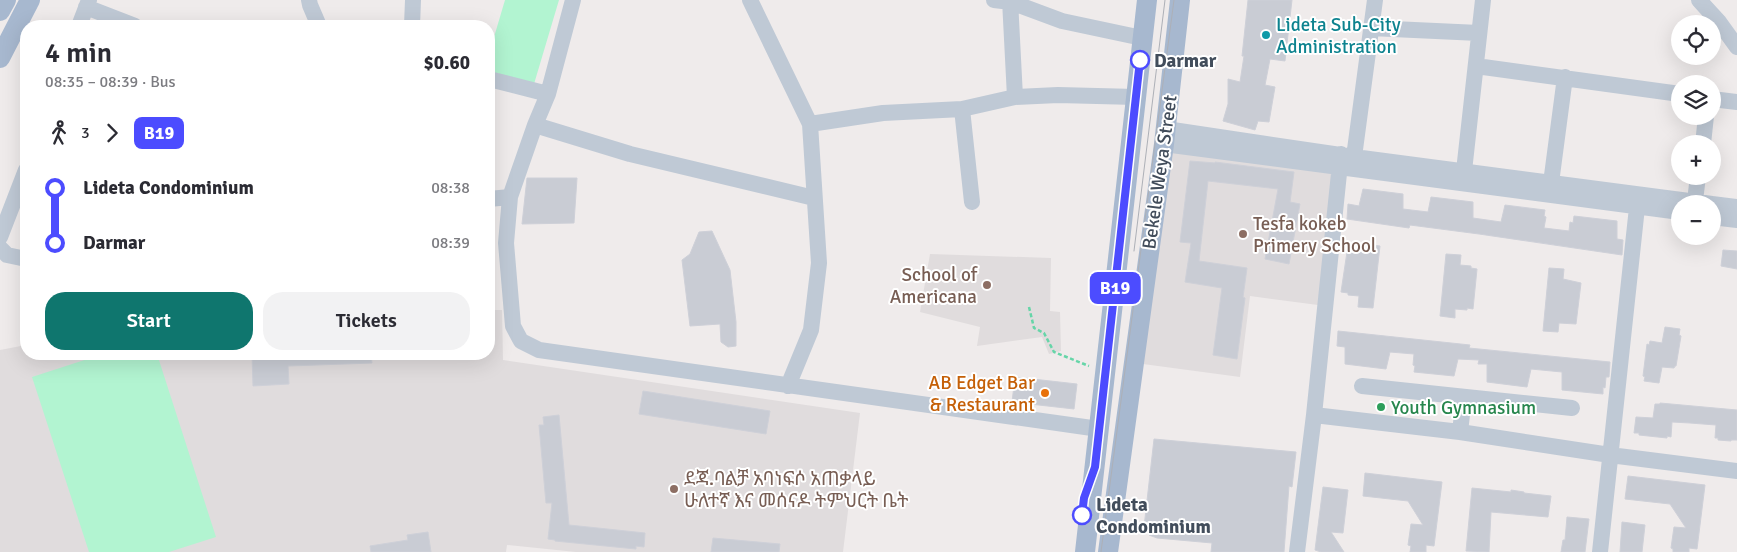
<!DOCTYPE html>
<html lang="en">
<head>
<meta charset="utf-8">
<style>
	:root { --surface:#fff; --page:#f2f2f3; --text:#2b2b33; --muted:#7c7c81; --accent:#0f766e }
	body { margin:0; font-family:Signika,"Noto Sans Ethiopic",sans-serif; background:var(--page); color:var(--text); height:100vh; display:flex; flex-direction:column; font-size:19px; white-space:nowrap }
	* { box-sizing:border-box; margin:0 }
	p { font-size:16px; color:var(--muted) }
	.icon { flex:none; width:28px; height:28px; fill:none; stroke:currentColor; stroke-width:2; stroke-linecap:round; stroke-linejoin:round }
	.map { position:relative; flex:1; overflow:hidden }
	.panel { position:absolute; left:20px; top:20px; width:475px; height:340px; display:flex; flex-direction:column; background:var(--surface); border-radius:20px; box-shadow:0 5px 20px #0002 }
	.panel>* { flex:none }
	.badge { padding:0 10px; border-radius:8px; font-size:18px; line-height:32px }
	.fabs { position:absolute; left:1671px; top:15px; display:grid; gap:10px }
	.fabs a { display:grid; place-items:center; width:50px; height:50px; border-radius:50%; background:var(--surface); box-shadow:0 5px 20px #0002; font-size:25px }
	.map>.badge { position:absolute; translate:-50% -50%; box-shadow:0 0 0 2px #fff }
	.legs { display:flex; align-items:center; gap:8px; height:55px; padding:0 25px; font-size:16px }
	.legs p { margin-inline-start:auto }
	.overview { display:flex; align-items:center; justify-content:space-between; height:85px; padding:0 25px }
	h1 { font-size:28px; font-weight:600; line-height:38px }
	.cta { display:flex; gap:10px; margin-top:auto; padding:10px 25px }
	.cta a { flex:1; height:58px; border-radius:20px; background:var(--accent); color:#fff; font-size:20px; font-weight:600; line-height:58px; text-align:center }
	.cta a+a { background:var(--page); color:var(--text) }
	ul { padding:0 25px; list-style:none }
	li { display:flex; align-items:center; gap:18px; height:55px; font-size:19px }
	li i { display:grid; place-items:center; width:8px; height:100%; margin:0 6px; background:currentColor }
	li i::after { content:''; width:12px; height:12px; margin:-6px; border:4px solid; border-radius:50%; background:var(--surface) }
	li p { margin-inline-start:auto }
	li:first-child i { background:linear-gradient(#0000 50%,currentColor 0) }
	li:last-child i { background:linear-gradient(currentColor 50%,#0000 0) }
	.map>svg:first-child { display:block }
	.education { fill:#e0dcdd }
	.green { fill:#b2f4d1 }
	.building { fill:#c9ccd4; stroke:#ced0d8 }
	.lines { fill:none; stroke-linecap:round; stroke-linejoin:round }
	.path { stroke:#66d5a8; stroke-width:2.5; stroke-dasharray:4 2.5; stroke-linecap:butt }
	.minor { stroke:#bfc9d5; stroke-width:16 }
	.major { stroke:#a7b8cf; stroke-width:20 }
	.tram { stroke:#adb0b7; stroke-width:1 }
	.line-1-casing { stroke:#fff; stroke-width:11 }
	.line-1 { stroke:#4c4cff; stroke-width:8 }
	.culture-dot { fill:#0f9aa8; stroke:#fff; stroke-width:2 }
	.stop-1-dot { fill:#fff; stroke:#4c4cff; stroke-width:2.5 }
	.education-dot { fill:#8d6e63; stroke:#fff; stroke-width:2 }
	.food-dot { fill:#e8710a; stroke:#fff; stroke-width:2 }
	.leisure-dot { fill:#2e9e5b; stroke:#fff; stroke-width:2 }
	.labels { text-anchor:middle; stroke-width:4; stroke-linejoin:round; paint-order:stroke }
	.culture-label { font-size:19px; fill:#0d838f; stroke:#fff; text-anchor:start }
	.stop-label { font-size:19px; font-weight:bold; fill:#424d5b; stroke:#fff; text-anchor:start }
	.street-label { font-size:19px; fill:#424d5b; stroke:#fff }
	.education-label { font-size:19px; fill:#785e54; stroke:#fff; text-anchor:start }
	.food-label { font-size:19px; fill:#c56008; stroke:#fff; text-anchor:end }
	.leisure-label { font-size:19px; fill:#27864d; stroke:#fff; text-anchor:start }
</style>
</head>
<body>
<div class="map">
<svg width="1737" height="552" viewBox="0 0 1737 552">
	<rect width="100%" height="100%" fill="#efebeb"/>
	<!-- education -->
	<path class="education" d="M 1171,149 L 1334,172 L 1318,305 L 1250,296 L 1240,377 L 1143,364 Z
		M 930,254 L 1051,258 L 1050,311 L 1060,312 L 1061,351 L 1049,354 L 1042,337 L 977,346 L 980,327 L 920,312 Z
		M 489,310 L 502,310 L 503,360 L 860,413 L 843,552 L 576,552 L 507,545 L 506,552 L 0,552 L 0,350 L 26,345 L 26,354 L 489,354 Z"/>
	<!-- green -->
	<path class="green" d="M 505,0 L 559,0 L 534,84 L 489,71 L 489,54 Z
		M 103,354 L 157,354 L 216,537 L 169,552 L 89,552 L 32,377 Z"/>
	<!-- building -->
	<path class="building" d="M 1248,0 L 1292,0 L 1285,61 L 1270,59 L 1265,85 L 1275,87 L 1269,122 L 1258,121 L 1255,130 L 1223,121 L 1228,104 L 1228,79 L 1240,82 L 1244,56 L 1242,56 Z
		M 1190,161 L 1215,163 L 1215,162 L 1294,172 L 1290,202 L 1300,204 L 1289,264 L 1265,259 L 1278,189 L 1208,181 L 1199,261 L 1247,268 L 1243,297 L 1245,298 L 1237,359 L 1213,355 L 1222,288 L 1185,282 L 1191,243 L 1180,242 Z
		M 527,178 L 577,178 L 574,223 L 522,224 Z
		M 1363,189 L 1403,194 L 1403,209 L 1428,212 L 1431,197 L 1473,202 L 1473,218 L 1501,222 L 1505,205 L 1545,210 L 1544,216 L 1546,217 L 1544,228 L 1569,231 L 1570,222 L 1573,223 L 1574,216 L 1617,221 L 1617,239 L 1623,240 L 1622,255 L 1479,234 L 1410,225 L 1409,228 L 1347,219 L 1348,204 L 1359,206 Z
		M 712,231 L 730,270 L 736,322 L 736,346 L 728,347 L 721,342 L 720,324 L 690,326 L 682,260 L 690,254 L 699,232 Z
		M 1365,244 L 1380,246 L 1373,308 L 1358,307 L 1359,296 L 1348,295 L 1348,293 L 1341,292 L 1347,252 L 1364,252 Z
		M 1723,250 L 1737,251 L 1737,269 L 1721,266 Z
		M 1446,254 L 1461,255 L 1460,265 L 1471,266 L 1471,268 L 1477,269 L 1473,309 L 1467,308 L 1467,310 L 1455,309 L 1455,318 L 1440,316 Z
		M 1549,268 L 1564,269 L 1563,279 L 1581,283 L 1576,324 L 1559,323 L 1558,332 L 1543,331 Z
		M 1665,327 L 1680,329 L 1679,335 L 1681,336 L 1676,366 L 1675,366 L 1674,368 L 1662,367 L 1659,383 L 1644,381 L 1645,377 L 1643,376 L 1647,344 L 1649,345 L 1650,341 L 1662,343 Z
		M 1338,331 L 1470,345 L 1469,348 L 1610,362 L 1609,377 L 1606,377 L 1605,388 L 1603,387 L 1603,394 L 1562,390 L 1562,372 L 1531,369 L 1527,387 L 1487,382 L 1487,364 L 1478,364 L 1479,360 L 1458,359 L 1454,376 L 1414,372 L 1415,366 L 1413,365 L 1414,354 L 1390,352 L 1386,369 L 1345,364 L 1345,347 L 1337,346 Z
		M 252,354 L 371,354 L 372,363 L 288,366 L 289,384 L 253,386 Z
		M 1015,377 L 1077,384 L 1074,409 L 1012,402 Z
		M 643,391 L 770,411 L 766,434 L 639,414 Z
		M 1660,403 L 1737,410 L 1737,440 L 1731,440 L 1731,441 L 1718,440 L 1718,438 L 1715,438 L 1716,425 L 1690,423 L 1672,422 L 1671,437 L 1667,436 L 1667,438 L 1639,435 L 1639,433 L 1634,433 L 1636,417 L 1653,418 L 1655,404 L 1660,404 Z
		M 559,415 L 569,525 L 645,533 L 644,547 L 636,546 L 636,549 L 555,541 L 555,540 L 548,539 L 552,503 L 546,503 L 539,425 L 544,425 L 543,417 Z
		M 1154,439 L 1296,452 L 1292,487 L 1289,486 L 1284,552 L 1211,552 L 1212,543 L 1157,538 L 1149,535 L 1144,527 Z
		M 1365,473 L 1442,482 L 1434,546 L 1426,545 L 1426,552 L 1410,552 L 1411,546 L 1408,545 L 1411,524 L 1423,525 L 1408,501 L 1363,496 Z
		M 1628,476 L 1705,485 L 1697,549 L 1689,548 L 1689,552 L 1673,552 L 1673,549 L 1671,548 L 1674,527 L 1686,528 L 1670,504 L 1625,499 Z
		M 1323,487 L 1348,490 L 1343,533 L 1331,532 L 1344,552 L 1321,552 L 1315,550 Z
		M 1472,488 L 1511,492 L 1511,490 L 1524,492 L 1524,493 L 1551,496 L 1548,517 L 1491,512 L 1489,552 L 1466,551 Z
		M 1567,517 L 1589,519 L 1585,552 L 1561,552 L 1563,540 L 1565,540 Z
		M 1622,522 L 1645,525 L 1642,552 L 1620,552 Z
		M 428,532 L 431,552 L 371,552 L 370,546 L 408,540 L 407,535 Z
		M 713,538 L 780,544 L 779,552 L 711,552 Z"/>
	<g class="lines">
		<!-- path -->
		<path class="path" d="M 1029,307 L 1034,328 L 1044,333 L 1054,352 L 1089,366"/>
		<!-- minor -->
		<path class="minor" d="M 309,0 L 310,5 L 319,26
			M 573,0 L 548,94 L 535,125 L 510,197 L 506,243 L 513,326 L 521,341 L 539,350 L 1099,429
			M 750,0 L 810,124 L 819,263 L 811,330 L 788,386
			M 994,0 L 1011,2 L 1062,21 L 1142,38
			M 1010,0 L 1015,97
			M 1699,0 L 1719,22 L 1737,47
			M 86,7 L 135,26
			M 79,26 L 89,0
			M 412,26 L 413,0
			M 1371,28 L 1479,33
			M 1476,66 L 1680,94
			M 489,79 L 548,94
			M 1712,99 L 1737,102
			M 962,109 L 972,202
			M 810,124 L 883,113 L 962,109 L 1015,97 L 1058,95 L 1136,97
			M 535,125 L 630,154 L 814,198
			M 1166,129 L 1354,157 L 1712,204
			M 1164,144 L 1680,212
			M 1703,144 L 1706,116
			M 1341,154 L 1314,415 L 1460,432 L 1610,455 L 1737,471
			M 1354,157 L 1375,0
			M 1464,171 L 1483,0
			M 1551,183 L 1565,77
			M 489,199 L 510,197
			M 1695,201 L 1698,176
			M 1712,204 L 1737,207
			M 1712,217 L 1737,220
			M 0,237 L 26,170
			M 0,248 L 7,255 L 26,259
			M 1362,386 L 1572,408
			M 1460,432 L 1464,397
			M 1297,552 L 1314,415
			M 1600,552 L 1638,198"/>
		<!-- major -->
		<path class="major" d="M 0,11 L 6,0
			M 0,58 L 30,0
			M 1085,552 L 1147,0
			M 1108,552 L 1164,144 L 1180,0"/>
		<!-- tram -->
		<path class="tram" d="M 1134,251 L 1165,0
			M 1101,552 L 1174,0"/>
	</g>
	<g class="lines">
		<!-- line-1 casing -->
		<g class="line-1-casing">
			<path id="line-1" d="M 1082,515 L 1084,498 L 1095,467 L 1140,60"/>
		</g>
		<!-- line-1 -->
		<use href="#line-1" class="line-1"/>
	</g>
	<!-- markers -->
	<circle class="culture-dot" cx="1266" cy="35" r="5"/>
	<g class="stop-1-dot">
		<circle cx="1140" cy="60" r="9"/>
		<circle cx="1082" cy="515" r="9"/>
	</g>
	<g class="education-dot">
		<circle cx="1243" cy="234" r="5"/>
		<circle cx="987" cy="285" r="5"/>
		<circle cx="674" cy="489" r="5"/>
	</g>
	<circle class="food-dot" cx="1045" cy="393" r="5"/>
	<circle class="leisure-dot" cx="1381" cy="407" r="5"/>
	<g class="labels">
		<!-- culture labels -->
		<g class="culture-label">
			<text x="1276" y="31">Lideta Sub-City<tspan x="1276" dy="22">Administration</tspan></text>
		</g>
		<!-- stop labels -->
		<g class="stop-label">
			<text x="1154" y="67">Darmar</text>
			<text x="1096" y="511">Lideta<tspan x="1096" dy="22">Condominium</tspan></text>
		</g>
		<!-- street labels -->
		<g class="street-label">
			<text transform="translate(1159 172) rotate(-82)" y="7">Bekele Weya Street</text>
		</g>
		<!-- education labels -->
		<g class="education-label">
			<text x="1253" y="230">Tesfa kokeb<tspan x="1253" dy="22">Primery School</tspan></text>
			<text x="977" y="281" text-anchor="end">School of<tspan x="977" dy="22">Americana</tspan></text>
			<text x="684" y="485">ደጃ.ባልቻ አባነፍሶ አጠቃላይ<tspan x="684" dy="22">ሁለተኛ እና መሰናዶ ትምህርት ቤት</tspan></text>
		</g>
		<!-- food labels -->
		<g class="food-label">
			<text x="1035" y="389">AB Edget Bar<tspan x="1035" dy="22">&amp; Restaurant</tspan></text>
		</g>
		<!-- leisure labels -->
		<g class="leisure-label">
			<text x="1391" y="414">Youth Gymnasium</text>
		</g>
	</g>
</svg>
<div class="fabs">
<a><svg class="icon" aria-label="locate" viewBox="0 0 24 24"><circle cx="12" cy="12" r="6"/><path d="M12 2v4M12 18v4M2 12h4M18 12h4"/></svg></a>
<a><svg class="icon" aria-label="layers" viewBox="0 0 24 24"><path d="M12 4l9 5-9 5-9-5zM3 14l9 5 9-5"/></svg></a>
<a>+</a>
<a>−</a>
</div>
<b class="badge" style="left:1115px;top:288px;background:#4c4cff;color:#fff">B19</b>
<section class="panel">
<div class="overview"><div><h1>4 min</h1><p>08:35 – 08:39 · Bus</p></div><b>$0.60</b></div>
<div class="legs"><svg class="icon" aria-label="walk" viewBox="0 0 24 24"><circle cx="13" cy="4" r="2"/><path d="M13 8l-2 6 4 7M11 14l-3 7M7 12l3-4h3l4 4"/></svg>3<svg class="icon" aria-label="forward" viewBox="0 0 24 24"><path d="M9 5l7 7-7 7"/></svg><b class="badge" style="background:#4c4cff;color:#fff">B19</b></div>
<ul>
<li><i style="color:#4c4cff"></i><b>Lideta Condominium</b><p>08:38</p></li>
<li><i style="color:#4c4cff"></i><b>Darmar</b><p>08:39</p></li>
</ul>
<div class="cta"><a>Start</a><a>Tickets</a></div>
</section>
</div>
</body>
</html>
